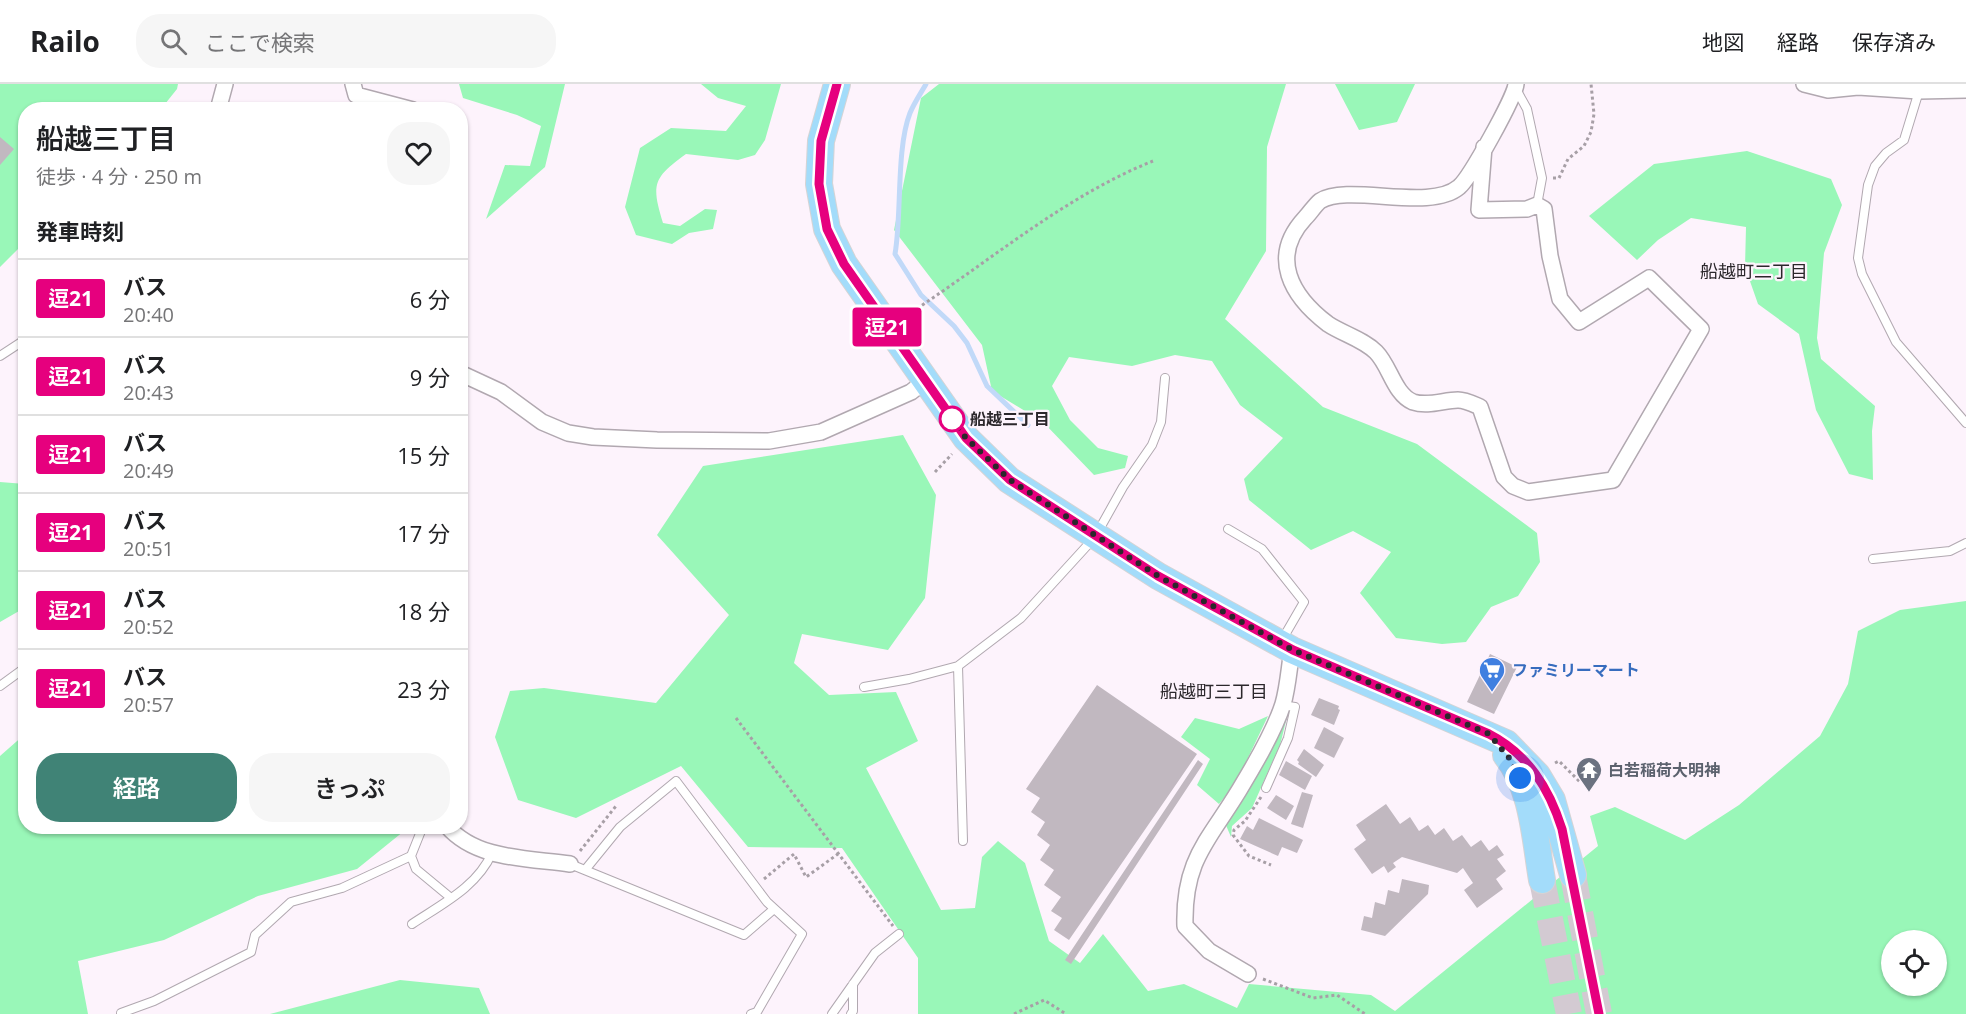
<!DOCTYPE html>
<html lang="ja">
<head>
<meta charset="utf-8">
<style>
	:root { --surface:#fff; --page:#f6f6f6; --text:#202124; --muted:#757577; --line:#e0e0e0; --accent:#408376 }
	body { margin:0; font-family:"Open Sans","Noto Sans JP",sans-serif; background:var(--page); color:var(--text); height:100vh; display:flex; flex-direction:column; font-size:22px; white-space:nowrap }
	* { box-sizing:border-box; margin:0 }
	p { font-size:20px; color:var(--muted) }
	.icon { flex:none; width:33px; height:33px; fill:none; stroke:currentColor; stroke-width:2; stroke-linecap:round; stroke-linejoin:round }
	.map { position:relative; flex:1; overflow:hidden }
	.side { position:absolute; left:18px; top:18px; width:450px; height:732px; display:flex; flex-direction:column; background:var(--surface); border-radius:24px; box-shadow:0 2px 4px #0004 }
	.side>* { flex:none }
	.badge { padding:0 12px; border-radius:4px; font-size:21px; line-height:39px }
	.tools { position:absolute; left:1881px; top:846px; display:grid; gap:12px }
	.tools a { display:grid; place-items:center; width:66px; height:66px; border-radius:50%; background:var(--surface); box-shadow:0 2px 4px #0004; font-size:30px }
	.you { position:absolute; width:30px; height:30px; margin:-15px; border:4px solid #fff; border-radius:50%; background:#1a73e8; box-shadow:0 0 0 9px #1a73e833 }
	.map>.badge { position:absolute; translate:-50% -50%; box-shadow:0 0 0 3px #fff }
	h2 { padding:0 18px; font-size:22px; line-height:54px }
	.round { display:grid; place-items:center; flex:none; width:63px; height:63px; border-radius:24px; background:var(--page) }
	.overview { display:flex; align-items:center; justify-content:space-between; height:102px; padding:0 18px }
	h1 { font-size:28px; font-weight:600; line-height:45px }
	.cta { display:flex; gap:12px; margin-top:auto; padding:12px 18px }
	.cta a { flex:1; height:69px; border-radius:24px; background:var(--accent); color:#fff; font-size:24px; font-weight:600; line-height:69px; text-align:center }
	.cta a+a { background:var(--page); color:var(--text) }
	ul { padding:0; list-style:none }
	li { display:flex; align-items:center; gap:18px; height:78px; padding:0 18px; border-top:2px solid var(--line) }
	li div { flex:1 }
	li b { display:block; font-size:22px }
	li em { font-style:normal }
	li .badge { min-width:66px; font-weight:700; text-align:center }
	header { display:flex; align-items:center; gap:36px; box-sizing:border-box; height:84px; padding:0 30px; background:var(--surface); border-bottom:2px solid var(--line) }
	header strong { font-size:28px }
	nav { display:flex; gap:33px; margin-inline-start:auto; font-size:21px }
	.search { width:420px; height:54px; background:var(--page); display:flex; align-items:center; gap:15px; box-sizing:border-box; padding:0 21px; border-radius:24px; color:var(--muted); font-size:22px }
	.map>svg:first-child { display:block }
	.green { fill:#99f7b8; fill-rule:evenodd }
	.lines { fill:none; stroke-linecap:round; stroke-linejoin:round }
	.stream { stroke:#c1d9f8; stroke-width:5 }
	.building { fill:#c1b8c0 }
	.primary-tunnel { stroke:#d3cad2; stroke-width:26; stroke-dasharray:26 13; stroke-linecap:butt }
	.lane-casing { stroke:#b1a8b0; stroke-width:10 }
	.street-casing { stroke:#b1a8b0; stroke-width:18 }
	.primary-casing { stroke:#d5d4d5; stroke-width:28 }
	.path { stroke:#a79fa6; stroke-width:3; stroke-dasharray:3 3; stroke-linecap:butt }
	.lane { stroke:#fff; stroke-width:8 }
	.street { stroke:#fff; stroke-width:15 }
	.primary { stroke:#a3dcfa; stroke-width:26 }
	.line-casing { stroke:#fff; stroke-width:14 }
	.line { stroke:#e6007e; stroke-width:9 }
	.walk { stroke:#2b272b; stroke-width:6; stroke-dasharray:0 10.8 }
	.stop-dot { fill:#fff; stroke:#e6007e; stroke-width:3 }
	.labels { text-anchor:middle; stroke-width:4.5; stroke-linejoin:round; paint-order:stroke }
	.stop-label { font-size:16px; font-weight:bold; fill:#2b272b; stroke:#fdf3fc; text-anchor:start }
	.shop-label { font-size:16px; font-weight:bold; fill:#366cbe; stroke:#fdf3fc; text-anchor:start }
	.worship-label { font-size:16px; font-weight:bold; fill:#5b616d; stroke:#fdf3fc; text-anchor:start }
	.neighbourhood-label { font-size:18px; fill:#2b272b; stroke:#fdf3fc }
</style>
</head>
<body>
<header>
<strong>Railo</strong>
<div class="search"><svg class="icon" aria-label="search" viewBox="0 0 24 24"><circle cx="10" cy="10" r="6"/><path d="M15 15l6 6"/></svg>ここで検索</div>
<nav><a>地図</a><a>経路</a><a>保存済み</a></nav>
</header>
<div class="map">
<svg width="1966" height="930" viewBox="0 0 1966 930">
	<rect width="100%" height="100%" fill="#fdf3fc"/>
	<!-- green -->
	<path class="green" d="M 0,0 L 178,0 L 177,5 L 161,25 L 26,26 L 25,158 L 0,183 Z
		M 459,0 L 565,0 L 545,83 L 486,135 L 505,81 L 530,82 L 541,42 L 517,31 L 463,14 Z
		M 701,0 L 781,0 L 765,56 L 755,71 L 738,76 L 686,70 C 653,94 651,100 663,139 L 680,142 L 705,125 L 717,126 L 713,145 L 689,149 L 672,160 L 636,151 L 625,123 L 640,64 L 671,44 L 726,47 L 746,22 L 718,14 Z
		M 939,0 L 1286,0 L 1267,63 L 1266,167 L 1225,235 L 1323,323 L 1417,360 L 1537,449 L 1540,478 L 1518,512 L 1491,523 L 1466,558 L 1442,560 L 1396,554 L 1360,509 L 1391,468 L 1353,447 L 1311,466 L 1249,416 L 1244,395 L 1283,354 L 1240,321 L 1212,277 L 1175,271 L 1132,282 L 1069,273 L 1052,302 L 1070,336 L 1098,364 L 1128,372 L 1125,384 L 1094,391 L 1043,338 L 992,307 L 982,261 L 894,146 L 921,14 Z
		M 1335,0 L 1415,0 L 1397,38 L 1359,46 Z
		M 1747,67 L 1831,95 L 1842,121 L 1824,169 L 1817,254 L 1821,275 L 1875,322 L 1872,347 L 1873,396 L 1849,390 L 1816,326 L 1799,250 L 1758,220 L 1745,183 L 1746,143 L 1691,134 L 1658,156 L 1637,176 L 1589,132 L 1654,80 Z
		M 903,351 L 936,411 L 925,514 L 888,566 L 802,550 L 794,579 L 829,611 L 896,608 L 918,657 L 866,684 L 941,826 L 975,824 L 982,773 L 998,757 L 1025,779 L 1049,857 L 1080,879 L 1103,850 L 1148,907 L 1184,900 L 1237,924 L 1249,900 L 1371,911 L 1395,927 L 1598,762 L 1590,732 L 1615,723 L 1685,756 L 1739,721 L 1820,652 L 1848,600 L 1858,547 L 1900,526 L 1966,517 L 1966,930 L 918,930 L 918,874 L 842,764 L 748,763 L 681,682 L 576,734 L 518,716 L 495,653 L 510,607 L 544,604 L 656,619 L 729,531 L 657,451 L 703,382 ZM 1892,856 L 1936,856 L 1936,902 L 1892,902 Z
		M 0,398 L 25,400 L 26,523 L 0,538 Z
		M 1289,625 L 1280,661 L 1252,724 L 1232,742 L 1231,753 L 1225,739 L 1270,667 Z
		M 1268,632 L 1236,699 L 1219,720 L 1197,701 L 1210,675 L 1181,653 L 1195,634 L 1239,645 Z
		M 25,650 L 26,742 L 409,743 L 357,785 L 258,812 L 164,856 L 78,877 L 88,930 L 0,930 L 0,672 Z
		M 400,896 L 479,904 L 490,930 L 270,930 Z"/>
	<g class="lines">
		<!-- stream -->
		<path class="stream" d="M 926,0 C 921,9 914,19 910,29 C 896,65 902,130 895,170 L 921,211 L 954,242 L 967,259 L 987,302 L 1028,341"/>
	</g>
	<!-- building -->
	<path class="building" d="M 0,53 L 14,65 L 0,81 Z
		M 1490,570 L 1517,583 L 1494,630 L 1467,618 Z
		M 1097,601 L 1197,670 L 1069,856 L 1054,846 L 1062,834 L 1051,827 L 1061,813 L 1044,801 L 1054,786 L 1040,776 L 1050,761 L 1037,751 L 1045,738 L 1031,728 L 1040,714 L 1026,705 Z
		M 1319,614 L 1339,622 L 1338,625 L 1340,626 L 1334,641 L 1311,631 Z
		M 1324,643 L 1344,654 L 1334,674 L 1314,664 Z
		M 1304,665 L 1324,681 L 1316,693 L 1298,680 L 1299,678 L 1297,676 Z
		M 1198,676 L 1203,680 L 1071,880 L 1065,876 Z
		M 1286,677 L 1312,692 L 1305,706 L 1279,691 Z
		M 1302,708 L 1313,711 L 1303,744 L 1291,740 Z
		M 1276,711 L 1294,722 L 1286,736 L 1267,724 Z
		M 1386,720 L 1400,740 L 1410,733 L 1419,747 L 1428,741 L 1435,751 L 1444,744 L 1453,757 L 1462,751 L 1471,763 L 1481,756 L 1489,767 L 1497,761 L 1504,771 L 1497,775 L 1506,787 L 1496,795 L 1503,805 L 1477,824 L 1464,806 L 1473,799 L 1463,784 L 1457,789 L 1402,773 L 1393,779 L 1396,783 L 1388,789 L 1384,782 L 1372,790 L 1354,765 L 1366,756 L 1356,741 Z
		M 1259,734 L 1303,756 L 1297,769 L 1282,763 L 1278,772 L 1240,755 L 1247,742 L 1253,746 Z
		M 1402,795 L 1429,801 L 1428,810 L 1385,852 L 1361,846 L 1364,832 L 1372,834 L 1375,818 L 1385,821 L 1388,806 L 1399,809 Z"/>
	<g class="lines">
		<!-- primary-tunnel -->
		<path class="primary-tunnel" d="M 1573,791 L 1599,930
			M 1542,796 L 1569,930"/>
		<!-- lane casing -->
		<g class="lane-casing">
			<path id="lane" d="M 1516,5 L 1527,25 L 1542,94 L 1537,121
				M 1919,7 L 1904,56 L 1886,69 L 1875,82 L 1868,101 L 1858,174 L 1862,190 L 1896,258 L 1966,339
				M 0,272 L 26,255
				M 1228,445 L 1262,465 L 1304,518 L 1282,556
				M 1873,475 L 1950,467 L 1966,459
				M 958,582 L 963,757
				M 0,602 L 26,583
				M 864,603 L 909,595 L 958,582 L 1021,534 L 1095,453 L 1123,403 L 1152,361 L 1161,338 L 1165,294
				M 1266,704 L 1288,654 L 1295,623 L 1282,621
				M 411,772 L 416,785 L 451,814
				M 570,780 L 744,851 L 774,825
				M 585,786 L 620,743 L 676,697 L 767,818 L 802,850 L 757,928 L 751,930
				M 412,840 C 442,820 477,803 492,769
				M 121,929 L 154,917 L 251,868 L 255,851 L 291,818 L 342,804 L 411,772 L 423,742
				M 832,930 L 875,869 L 899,850
				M 851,930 L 853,927 L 853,900"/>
		</g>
		<!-- street casing -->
		<g class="street-casing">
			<path id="street" d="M 353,0 L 356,11 L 413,26
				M 1804,0 L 1828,6 L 1858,3 L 1919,7 L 1966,6
				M 218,26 L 225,0
				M 1484,63 L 1479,126 L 1527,125 L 1537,121 L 1544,125 L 1550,172 L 1560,215 L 1579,238 L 1649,194 L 1701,245 L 1613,396 L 1528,408 L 1513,402 L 1504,393 L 1480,323 C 1473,320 1465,316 1458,316 C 1444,316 1428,323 1413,318 C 1394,310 1390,282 1376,268 C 1363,255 1343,250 1328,240 C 1291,212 1269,173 1305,134 C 1310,129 1315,121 1320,117 C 1348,99 1430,128 1459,103 C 1470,94 1515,13 1516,0
				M 460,289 L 501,308 L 542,338 L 568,349 L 593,353 L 657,356 L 769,357 L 821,348 L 911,308 L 925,297
				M 447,742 C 476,776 528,774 570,780
				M 1248,890 L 1209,867 L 1185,842 C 1183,772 1212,754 1244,698 C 1256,678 1276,642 1283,620 C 1288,603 1289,584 1292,566"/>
		</g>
		<!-- primary casing -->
		<g class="primary-casing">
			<path id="primary" d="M 837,0 L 821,57 L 819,100 L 827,145 L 844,180 L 966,354 L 1009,396 L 1158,492 L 1292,566 L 1506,659 L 1537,691 L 1552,716 L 1573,791
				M 1506,671 C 1533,704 1535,755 1542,796"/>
		</g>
		<!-- path -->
		<path class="path" d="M 1553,94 L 1559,94 L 1568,75 L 1584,62 L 1591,48 L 1594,30 L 1591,0
			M 907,231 C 988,179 1063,113 1153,77
			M 935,388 L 952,370
			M 736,634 L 893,842
			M 1555,679 L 1559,677 L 1581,699
			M 1261,713 L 1245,737 L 1234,746 L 1233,751 L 1249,772 L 1271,781
			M 580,767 L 616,722
			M 764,795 L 794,770 L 806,793 L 838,770
			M 1263,895 L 1313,914 L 1337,911 L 1365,930
			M 1014,930 L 1044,916 L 1066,930"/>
		<!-- lane -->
		<use href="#lane" class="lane"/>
		<!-- street -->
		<use href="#street" class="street"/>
		<!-- primary -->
		<use href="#primary" class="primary"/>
	</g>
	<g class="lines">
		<!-- line casing -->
		<g class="line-casing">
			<path id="line" d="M 837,0 L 821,57 L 819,100 L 827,145 L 844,180 L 966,354 L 1010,396 L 1158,492 L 1293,566 L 1489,650 C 1528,670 1549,704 1562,745 L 1599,930"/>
		</g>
		<!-- line -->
		<use href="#line" class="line"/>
		<!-- walk -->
		<path class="walk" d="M 952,335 L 966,354 L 1010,396 L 1158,492 L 1293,566 L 1489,650 L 1510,675 L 1520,694"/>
	</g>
	<!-- icons -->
	<defs>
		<g id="supermarket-pin" transform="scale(1.35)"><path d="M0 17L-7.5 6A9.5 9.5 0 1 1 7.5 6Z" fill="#3f7fe0" stroke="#fdf3fc"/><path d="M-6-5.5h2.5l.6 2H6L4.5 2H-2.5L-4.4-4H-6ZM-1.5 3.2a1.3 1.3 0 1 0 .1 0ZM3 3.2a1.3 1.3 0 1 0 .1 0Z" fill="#fff"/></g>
		<g id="temple-pin" transform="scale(1.35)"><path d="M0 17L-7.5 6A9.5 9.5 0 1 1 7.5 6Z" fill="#6b7280" stroke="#fdf3fc"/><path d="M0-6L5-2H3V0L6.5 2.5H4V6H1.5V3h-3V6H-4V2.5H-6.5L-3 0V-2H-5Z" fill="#fff"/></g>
	</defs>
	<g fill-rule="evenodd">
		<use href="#supermarket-pin" x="1492" y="586"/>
		<use href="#temple-pin" x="1589" y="686"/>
	</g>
	<!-- markers -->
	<circle class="stop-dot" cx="952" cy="335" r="12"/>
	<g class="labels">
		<!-- stop labels -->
		<g class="stop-label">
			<text x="970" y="341">船越三丁目</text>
		</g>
		<!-- shop labels -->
		<g class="shop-label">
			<text x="1512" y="592">ファミリーマート</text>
		</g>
		<!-- worship labels -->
		<g class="worship-label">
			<text x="1608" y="692">白若稲荷大明神</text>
		</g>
		<!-- neighbourhood labels -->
		<g class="neighbourhood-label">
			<text x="1754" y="194">船越町二丁目</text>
			<text x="1214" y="614">船越町三丁目</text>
		</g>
	</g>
</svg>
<div class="tools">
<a><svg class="icon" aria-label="locate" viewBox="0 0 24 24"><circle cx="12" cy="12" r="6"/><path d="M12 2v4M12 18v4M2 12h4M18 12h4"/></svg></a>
</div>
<div class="you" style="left:1520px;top:694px"></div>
<b class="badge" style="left:887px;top:243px;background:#e6007e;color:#fff">逗21</b>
<section class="side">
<div class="overview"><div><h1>船越三丁目</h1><p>徒歩 · 4 分 · 250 m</p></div><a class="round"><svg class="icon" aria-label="heart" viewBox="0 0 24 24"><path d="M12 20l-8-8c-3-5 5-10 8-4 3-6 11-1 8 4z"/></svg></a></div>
<h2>発車時刻</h2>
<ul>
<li><span class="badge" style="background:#e6007e;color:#fff">逗21</span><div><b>バス</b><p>20:40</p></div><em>6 分</em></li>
<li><span class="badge" style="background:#e6007e;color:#fff">逗21</span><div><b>バス</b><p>20:43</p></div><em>9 分</em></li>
<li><span class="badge" style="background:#e6007e;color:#fff">逗21</span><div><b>バス</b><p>20:49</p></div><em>15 分</em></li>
<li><span class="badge" style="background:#e6007e;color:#fff">逗21</span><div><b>バス</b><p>20:51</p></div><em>17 分</em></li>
<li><span class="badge" style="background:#e6007e;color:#fff">逗21</span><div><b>バス</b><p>20:52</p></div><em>18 分</em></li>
<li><span class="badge" style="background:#e6007e;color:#fff">逗21</span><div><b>バス</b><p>20:57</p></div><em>23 分</em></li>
</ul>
<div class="cta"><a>経路</a><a>きっぷ</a></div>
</section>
</div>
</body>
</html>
